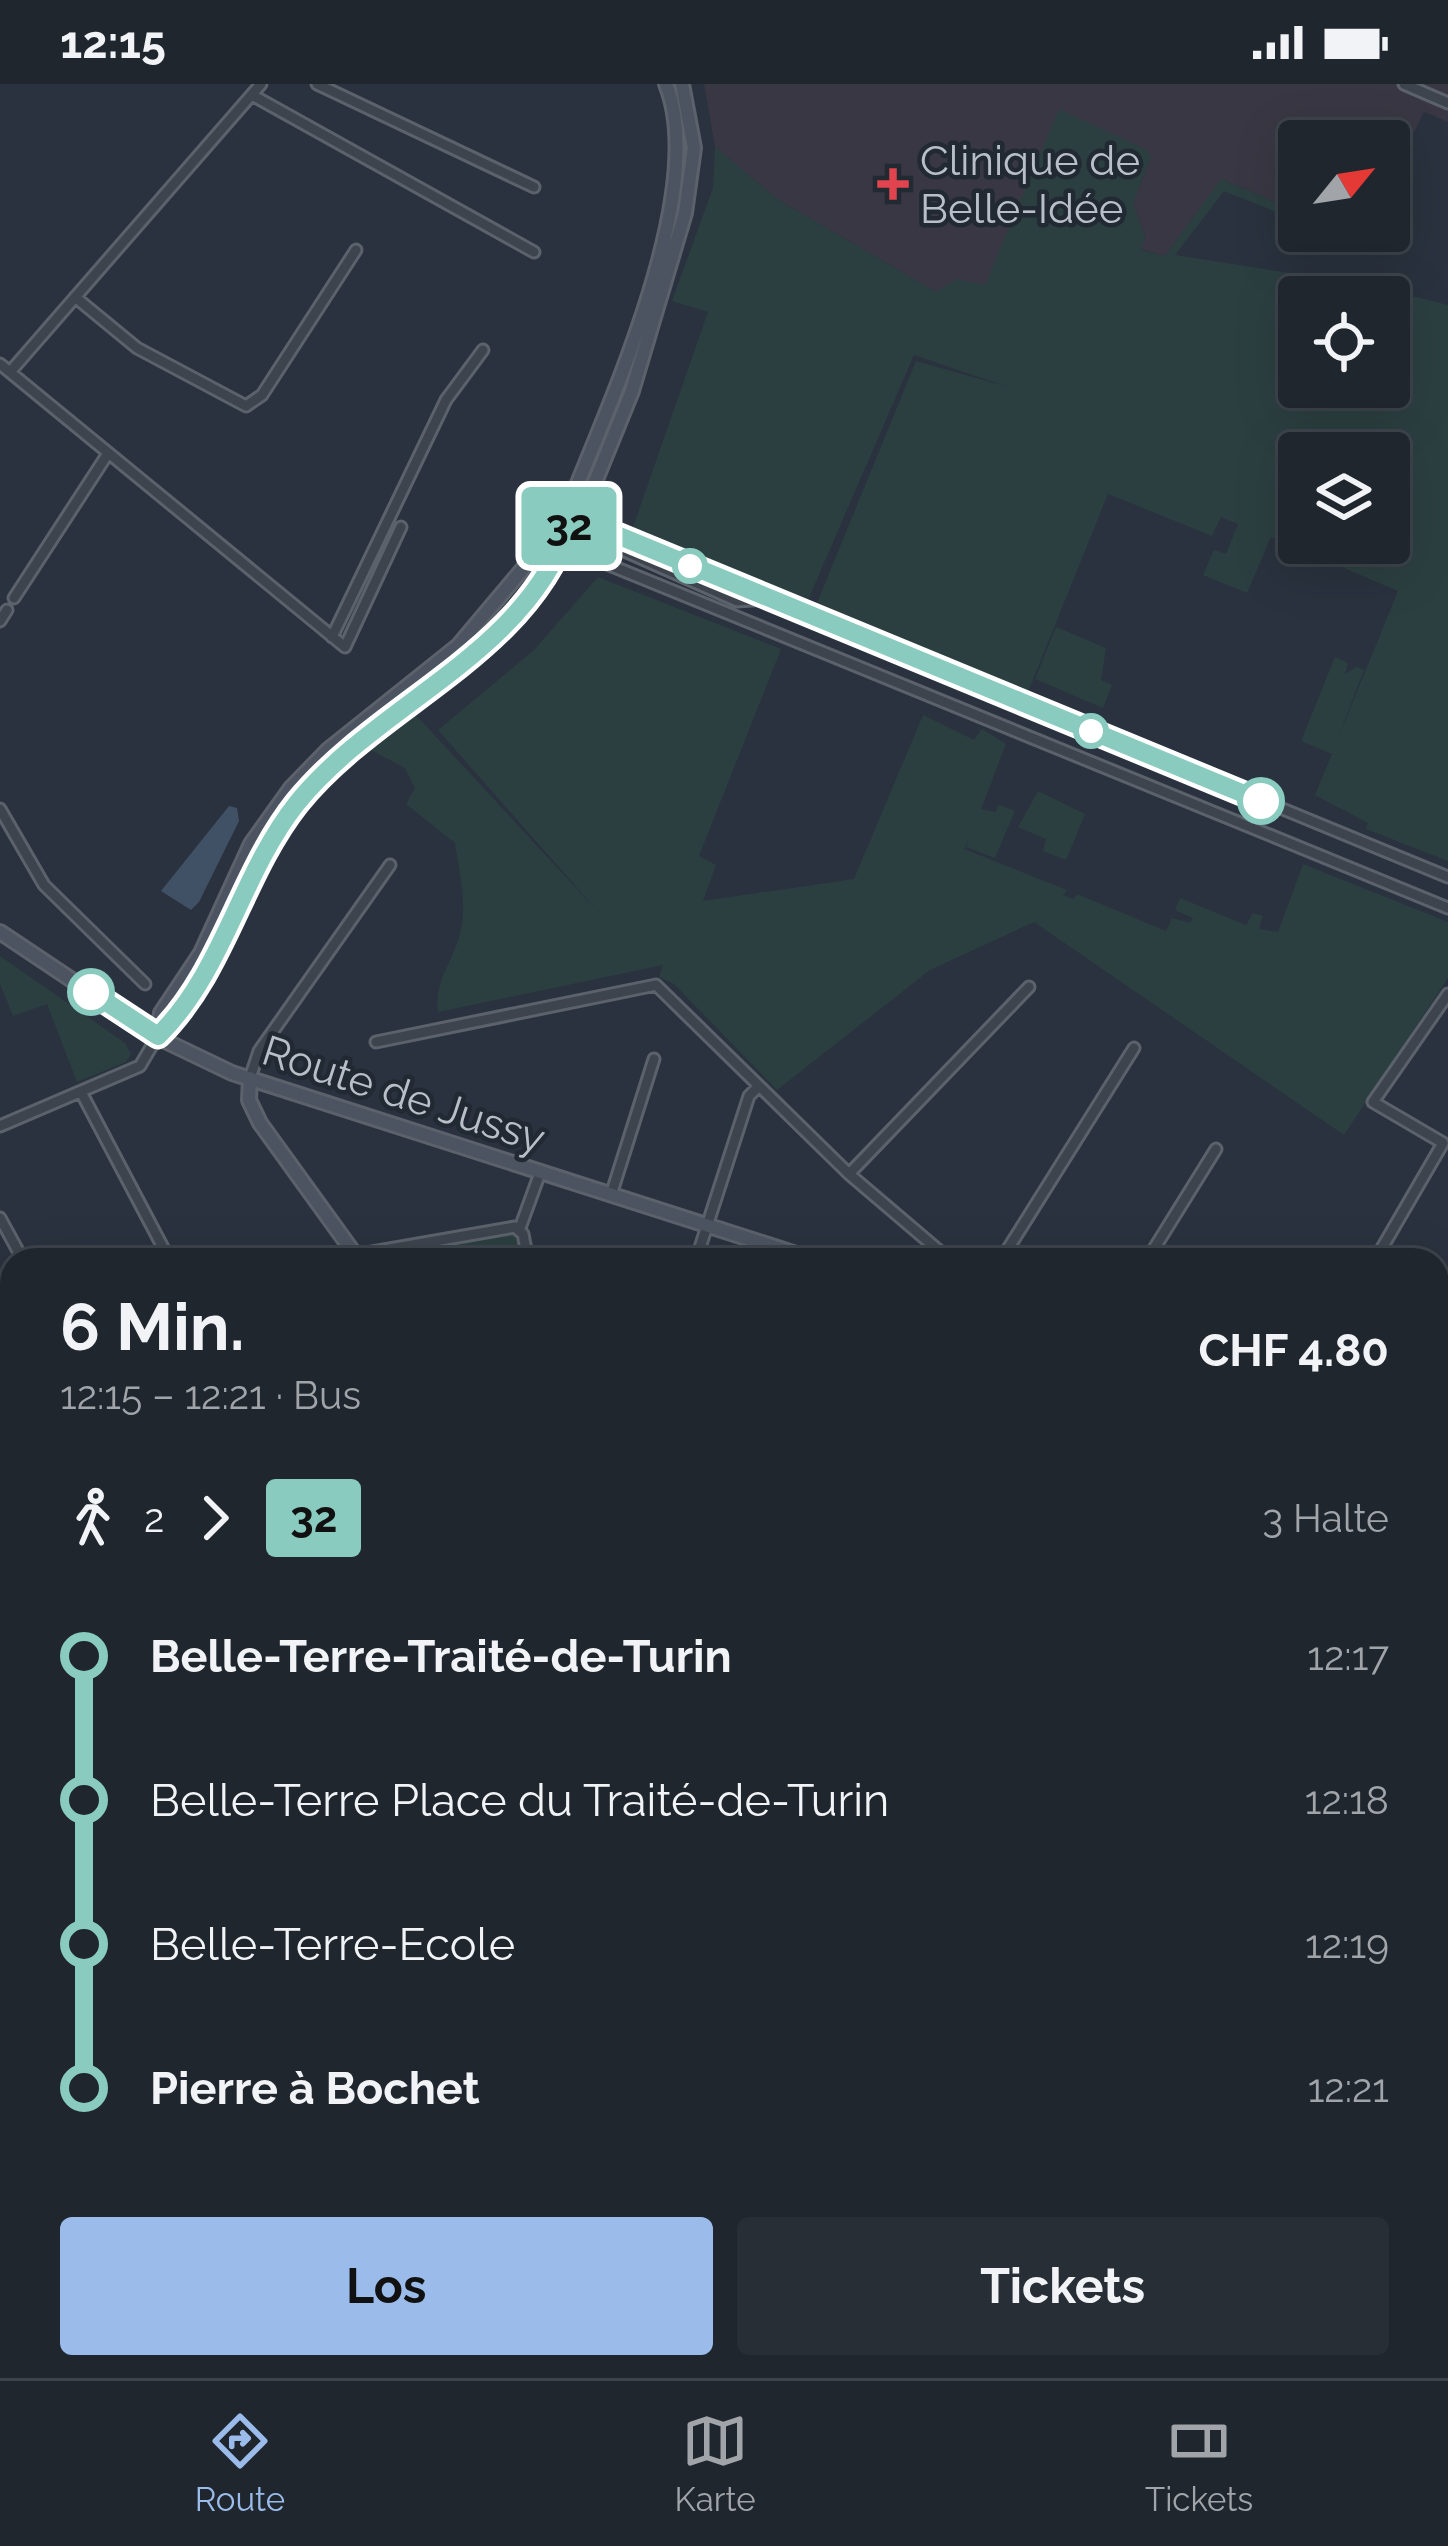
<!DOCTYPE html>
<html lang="de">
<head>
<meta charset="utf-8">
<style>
	:root { --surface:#1f262e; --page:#272e36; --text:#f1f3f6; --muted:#a1a5aa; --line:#3c434a; --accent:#9bbceb }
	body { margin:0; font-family:Raleway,sans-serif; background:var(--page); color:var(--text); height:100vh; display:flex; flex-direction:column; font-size:45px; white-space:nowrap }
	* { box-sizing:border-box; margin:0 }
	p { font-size:39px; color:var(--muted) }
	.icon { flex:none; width:66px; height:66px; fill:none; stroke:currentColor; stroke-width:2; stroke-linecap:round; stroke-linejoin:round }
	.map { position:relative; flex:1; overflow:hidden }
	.drawer { position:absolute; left:0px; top:1164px; width:1449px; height:1131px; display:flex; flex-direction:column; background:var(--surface); border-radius:36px 36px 0 0; box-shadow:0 12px 48px #0002,0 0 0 3px var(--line) }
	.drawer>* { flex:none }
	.badge { padding:0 24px; border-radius:9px; font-size:42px; line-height:78px }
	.needle { width:78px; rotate:60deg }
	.fabs { position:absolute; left:1278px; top:36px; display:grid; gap:24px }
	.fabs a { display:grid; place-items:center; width:132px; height:132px; border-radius:12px; background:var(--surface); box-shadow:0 12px 48px #0002,0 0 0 3px var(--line); font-size:60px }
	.map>.badge { position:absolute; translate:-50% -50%; box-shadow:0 0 0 6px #fff }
	.legs { display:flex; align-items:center; gap:18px; height:132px; padding:0 60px; font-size:39px }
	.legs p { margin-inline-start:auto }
	.head { display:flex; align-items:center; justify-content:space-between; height:204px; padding:0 60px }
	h1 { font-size:66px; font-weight:700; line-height:90px }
	.action { display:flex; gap:24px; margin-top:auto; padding:24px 60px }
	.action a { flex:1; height:138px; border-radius:12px; background:var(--accent); color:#111; font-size:48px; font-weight:700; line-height:138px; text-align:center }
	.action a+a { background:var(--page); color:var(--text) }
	ul { padding:0 60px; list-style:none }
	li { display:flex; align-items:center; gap:42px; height:144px; font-size:45px }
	li i { display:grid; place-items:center; width:18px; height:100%; margin:0 15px; background:currentColor }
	li i::after { content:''; width:30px; height:30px; margin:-15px; border:9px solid; border-radius:50%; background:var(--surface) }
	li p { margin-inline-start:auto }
	li:first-child i { background:linear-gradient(#0000 50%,currentColor 0) }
	li:last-child i { background:linear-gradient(currentColor 50%,#0000 0) }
	.status { display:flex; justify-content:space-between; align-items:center; height:84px; padding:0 60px; background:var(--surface); direction:ltr }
	.status svg { height:33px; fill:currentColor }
	.tabs { display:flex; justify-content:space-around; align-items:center; height:168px; border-top:3px solid var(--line); background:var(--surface); font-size:33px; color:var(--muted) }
	.tabs a { display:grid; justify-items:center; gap:6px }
	.tabs .on { color:var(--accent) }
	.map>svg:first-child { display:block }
	.medical { fill:#383743 }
	.green { fill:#2c3f40; fill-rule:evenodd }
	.water { fill:#415165 }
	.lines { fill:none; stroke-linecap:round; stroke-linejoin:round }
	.river { stroke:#415165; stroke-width:18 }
	.street-casing { stroke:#5b626b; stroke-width:15 }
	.secondary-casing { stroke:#5b626b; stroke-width:18 }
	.street { stroke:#3d444e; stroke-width:9 }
	.secondary { stroke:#4b5460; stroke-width:12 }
	.line-1-casing { stroke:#fff; stroke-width:27 }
	.line-1 { stroke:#89cbbe; stroke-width:18 }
	.health-dot { fill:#e0444e; stroke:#212933; stroke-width:4.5 }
	.stop-1-dot { fill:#fff; stroke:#89cbbe; stroke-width:6 }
	.labels { text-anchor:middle; stroke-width:9; stroke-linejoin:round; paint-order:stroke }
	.poi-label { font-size:42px; fill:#b9bfc8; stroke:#212933; text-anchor:start }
	.street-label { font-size:42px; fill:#b9bfc8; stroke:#212933 }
</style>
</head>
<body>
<div class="status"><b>12:15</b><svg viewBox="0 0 49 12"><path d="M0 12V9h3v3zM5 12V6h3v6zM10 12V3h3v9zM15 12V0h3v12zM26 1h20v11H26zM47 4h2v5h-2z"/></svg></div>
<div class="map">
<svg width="1448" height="2294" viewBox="0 0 1448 2294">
	<rect width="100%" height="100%" fill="#29323e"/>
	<!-- medical -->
	<path class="medical" d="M 704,0 L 1448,0 L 1448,38 L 1424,28 L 1393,90 L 1389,57 L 1299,57 L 1299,128 L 1221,95 L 1165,172 L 1140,165 L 1145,153 L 1133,119 L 1151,73 L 985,202 L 936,208 L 777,115 L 715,63 Z"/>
	<!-- green -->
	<path class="green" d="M 1059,25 L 1147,66 L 1151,73 L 1133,119 L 1145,153 L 1141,166 L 1165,172 L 1221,95 L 1299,128 L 1299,137 L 1224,107 L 1175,171 L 1372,202 L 1448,221 L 1448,777 L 1366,745 L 1368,739 L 1315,711 L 1332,670 L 1301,657 L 1335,573 L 1348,579 L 1345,590 L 1357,583 L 1364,586 L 1336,659 L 1398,507 L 1271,453 L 1247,509 L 1203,491 L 1214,466 L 1226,470 L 1238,440 L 1221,433 L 1212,452 L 1108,410 L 1028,608 L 817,519 L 916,277 L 1008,303 L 914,271 L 808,516 L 633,443 L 708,228 L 672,217 L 713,104 L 715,63 L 777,115 L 936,208 L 957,195 L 985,201 ZM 1299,213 L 1389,213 L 1389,303 L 1299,303 ZM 1299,369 L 1389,369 L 1389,459 L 1299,459 Z
		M 598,493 L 781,565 L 699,772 L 716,781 L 703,817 L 854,795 L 923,631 L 974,656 L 982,645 L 1006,660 L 981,725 L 995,728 L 999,721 L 1015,727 L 995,774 L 966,763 L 969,755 L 964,765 L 1067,806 L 1063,811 L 1074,815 L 1077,810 L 1166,847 L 1172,834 L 1190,839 L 1193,834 L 1175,826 L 1180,814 L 1246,841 L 1253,829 L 1263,832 L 1259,845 L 1278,848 L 1303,780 L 1448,838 L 1448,894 L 1344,1051 L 1034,838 L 930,886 L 777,1006 L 674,900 L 659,893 L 663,881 L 438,928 C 434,895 454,877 461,846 C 467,817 459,787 455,759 L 406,720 L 415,704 L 405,684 L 371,666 L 416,631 L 602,832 L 438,646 L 534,566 Z
		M 1056,543 L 1106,564 L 1101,596 L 1112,601 L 1103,624 L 1035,595 Z
		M 1038,707 L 1085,730 L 1066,776 L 1043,767 L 1046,755 L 1018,743 Z
		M 0,872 L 125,959 L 131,970 L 126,978 L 77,998 L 47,920 L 13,932 L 0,900 Z
		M 517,1148 L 522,1176 L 389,1176 L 387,1171 Z"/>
	<!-- water -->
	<path class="water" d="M 229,722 L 237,724 L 239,737 L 199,818 L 191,826 L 161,807 Z"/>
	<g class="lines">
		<!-- river -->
		<path class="river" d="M 0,1708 L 12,1707"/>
		<!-- street casing -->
		<g class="street-casing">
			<path id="street" d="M 317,0 L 534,103
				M 1404,0 L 1448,19
				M 252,11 L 534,168
				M 75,213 L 137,264 L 246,322 L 262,311 L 356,166
				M 0,280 L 345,563 L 401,443
				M 10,288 L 261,0
				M 569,443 L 585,471 L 1448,824
				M 570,443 L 737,517 L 767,515 L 877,558 L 1448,793
				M 14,514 L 107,371
				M 0,537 L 7,526
				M 332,553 L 446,316 L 483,266
				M 0,725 L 44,801 L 145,900
				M 376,958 L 656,901 L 849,1090 L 950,1176
				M 250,994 L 259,967 L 390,781
				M 81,1008 L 168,1173
				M 0,1042 L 140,982 L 157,953
				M 849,1090 L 1029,903
				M 611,1111 L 654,975
				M 0,1134 L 23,1176
				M 520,1144 L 540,1089
				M 355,1171 L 515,1143 L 523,1150 L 528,1176
				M 696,1176 L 749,1012 L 757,1004
				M 1001,1176 L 1134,964
				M 1147,1176 L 1216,1065
				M 1375,1176 L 1443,1059 L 1373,1018 L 1448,910
				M 1448,1397 L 1438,1417 L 1448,1417
				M 0,1466 L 12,1468
				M 0,1610 L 12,1607
				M 1437,1658 L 1448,1667
				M 1437,1904 L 1448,1887
				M 1437,1971 L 1448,1979
				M 0,2251 L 12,2266
				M 26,2283 L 34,2294
				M 203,2283 L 210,2294
				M 415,2283 L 422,2294
				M 1006,2283 L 1016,2294
				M 1431,2283 L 1447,2294
				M 297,2294 L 304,2283
				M 697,2294 L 707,2283"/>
		</g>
		<!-- secondary casing -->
		<g class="secondary-casing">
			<path id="secondary" d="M 0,848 L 157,953 L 232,989 L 815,1176
				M 158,952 C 225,887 240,790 297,719 C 362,638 463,595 529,515 C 546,494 563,471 568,444 C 571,432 569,421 574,409 C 614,309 708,103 666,0
				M 157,953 L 161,929 L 201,869 L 251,760 L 291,704 L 328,666 L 458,562 L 554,448 L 582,430 L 632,307 L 685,129 L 694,64 L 682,0
				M 250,994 L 249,1016 L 260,1039 L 359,1176
				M 1437,1476 L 1448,1483
				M 0,1903 L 12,1905
				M 1437,2069 L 1448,2051
				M 1174,2283 L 1183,2294
				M 1284,2294 L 1290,2283"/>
		</g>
		<!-- street -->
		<use href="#street" class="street"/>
		<!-- secondary -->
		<use href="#secondary" class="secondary"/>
	</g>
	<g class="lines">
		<!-- line-1 casing -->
		<g class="line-1-casing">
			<path id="line-1" d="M 91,908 L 158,952 C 224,887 240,791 297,719 C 379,618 524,572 569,442 L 588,439 L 1261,717"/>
		</g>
		<!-- line-1 -->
		<use href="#line-1" class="line-1"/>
	</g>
	<!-- markers -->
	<path class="health-dot" d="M887 82h12v12h12v12h-12v12h-12v-12h-12v-12h12z"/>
	<g class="stop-1-dot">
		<circle cx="690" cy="482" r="15"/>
		<circle cx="1091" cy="647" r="15"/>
		<circle cx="1261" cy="717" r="21"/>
		<circle cx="91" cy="908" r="21"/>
	</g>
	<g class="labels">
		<!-- poi labels -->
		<g class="poi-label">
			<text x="920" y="91">Clinique de<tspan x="920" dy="48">Belle-Idée</tspan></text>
		</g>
		<!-- street labels -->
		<g class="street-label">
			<text transform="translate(404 1010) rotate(18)" y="15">Route de Jussy</text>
		</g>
	</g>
</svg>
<div class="fabs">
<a><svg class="needle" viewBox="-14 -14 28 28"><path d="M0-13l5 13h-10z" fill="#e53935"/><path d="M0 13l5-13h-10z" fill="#a1a5aa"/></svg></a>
<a><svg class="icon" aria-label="locate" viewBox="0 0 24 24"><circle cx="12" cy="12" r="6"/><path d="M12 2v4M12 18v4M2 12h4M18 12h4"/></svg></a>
<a><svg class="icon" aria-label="layers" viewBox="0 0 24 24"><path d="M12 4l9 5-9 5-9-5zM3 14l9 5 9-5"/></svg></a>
</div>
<b class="badge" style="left:569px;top:442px;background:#89cbbe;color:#111">32</b>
<section class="drawer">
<div class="head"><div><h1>6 Min.</h1><p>12:15 – 12:21 · Bus</p></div><b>CHF 4.80</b></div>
<div class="legs"><svg class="icon" aria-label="walk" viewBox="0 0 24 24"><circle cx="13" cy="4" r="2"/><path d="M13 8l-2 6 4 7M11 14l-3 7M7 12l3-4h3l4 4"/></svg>2<svg class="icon" aria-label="forward" viewBox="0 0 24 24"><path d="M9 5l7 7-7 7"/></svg><b class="badge" style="background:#89cbbe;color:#111">32</b><p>3 Halte</p></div>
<ul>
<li><i style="color:#89cbbe"></i><b>Belle-Terre-Traité-de-Turin</b><p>12:17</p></li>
<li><i style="color:#89cbbe"></i><span>Belle-Terre Place du Traité-de-Turin</span><p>12:18</p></li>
<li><i style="color:#89cbbe"></i><span>Belle-Terre-Ecole</span><p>12:19</p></li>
<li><i style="color:#89cbbe"></i><b>Pierre à Bochet</b><p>12:21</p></li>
</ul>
<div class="action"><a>Los</a><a>Tickets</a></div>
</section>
</div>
<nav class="tabs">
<a class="on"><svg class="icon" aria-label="directions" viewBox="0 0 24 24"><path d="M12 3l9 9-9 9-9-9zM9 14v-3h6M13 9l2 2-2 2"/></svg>Route</a>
<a><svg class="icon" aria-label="map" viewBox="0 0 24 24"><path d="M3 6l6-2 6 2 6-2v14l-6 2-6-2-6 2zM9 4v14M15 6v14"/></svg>Karte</a>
<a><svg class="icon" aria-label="tickets" viewBox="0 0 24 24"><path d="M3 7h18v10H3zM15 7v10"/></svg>Tickets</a>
</nav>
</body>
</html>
